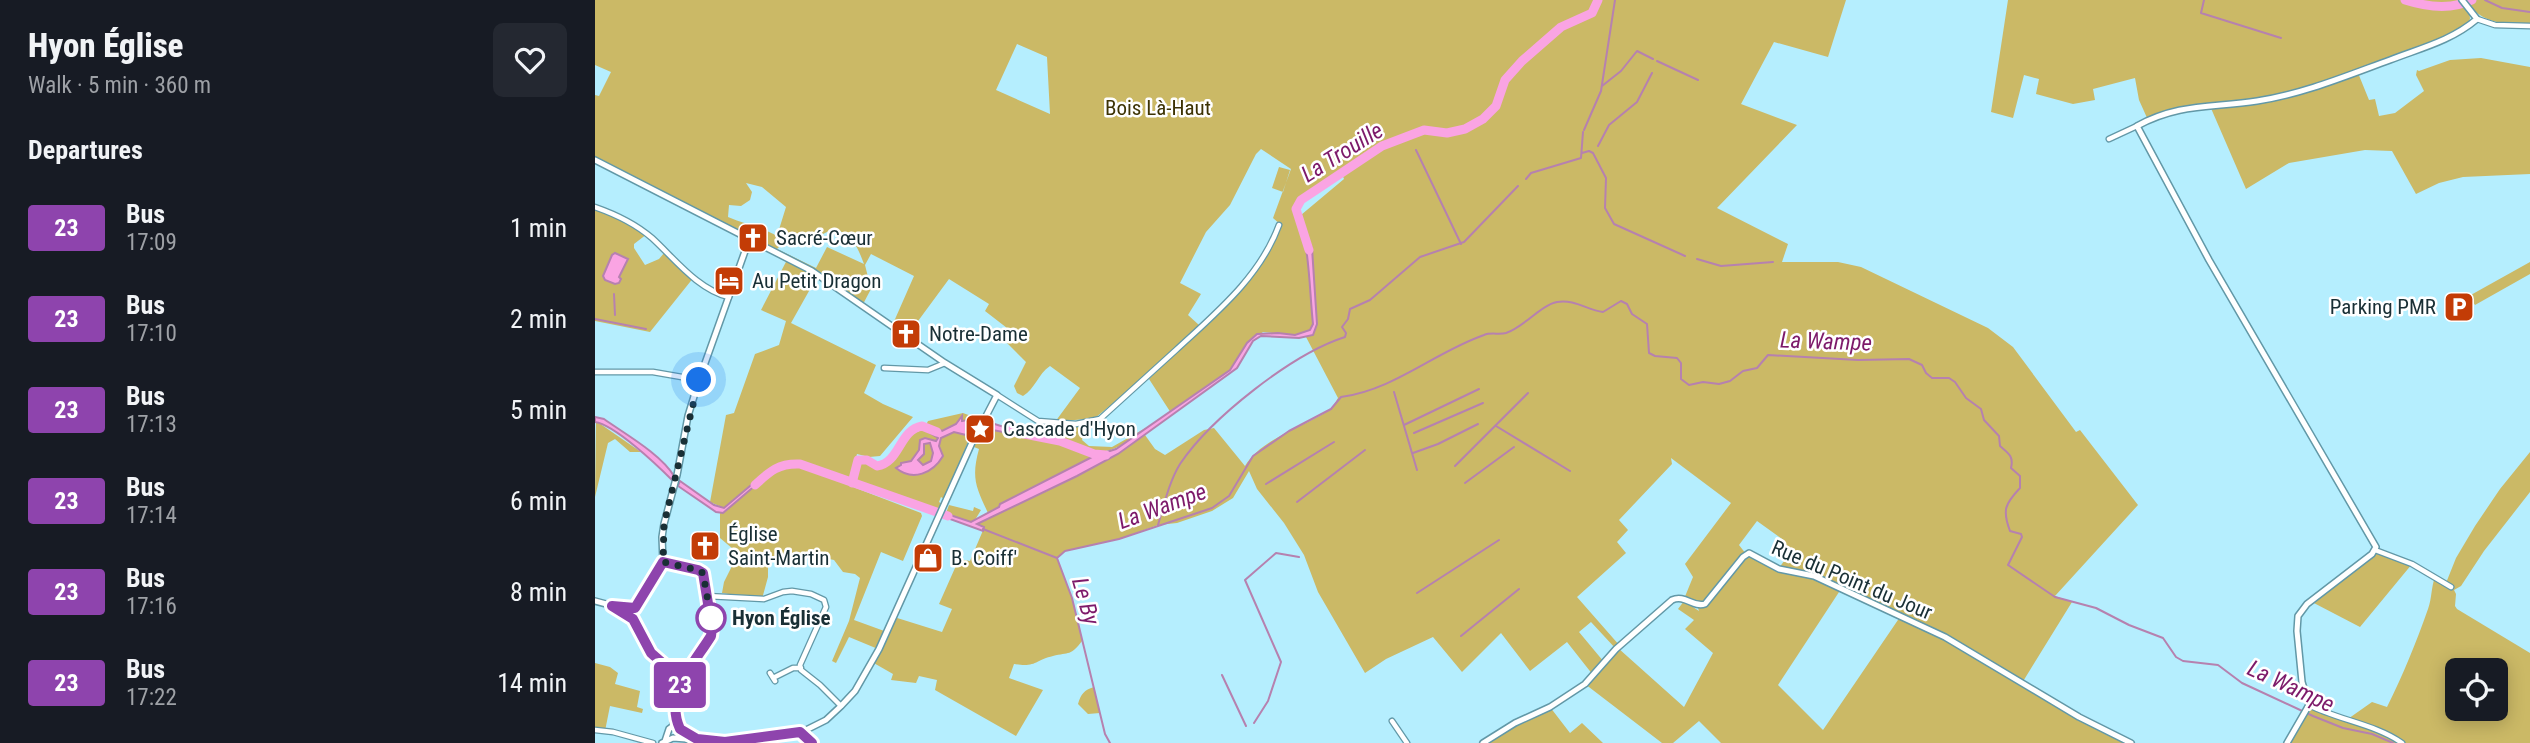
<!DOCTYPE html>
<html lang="en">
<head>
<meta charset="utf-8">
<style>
	:root { --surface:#171b24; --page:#242831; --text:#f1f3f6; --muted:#9ea1a6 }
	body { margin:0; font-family:"Roboto Condensed",sans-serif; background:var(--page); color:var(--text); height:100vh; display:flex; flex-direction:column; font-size:26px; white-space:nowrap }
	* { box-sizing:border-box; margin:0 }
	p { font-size:23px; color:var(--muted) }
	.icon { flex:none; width:38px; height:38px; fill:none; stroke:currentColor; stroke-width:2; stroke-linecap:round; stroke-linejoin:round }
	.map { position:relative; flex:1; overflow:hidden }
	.drawer { display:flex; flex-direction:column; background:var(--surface); width:595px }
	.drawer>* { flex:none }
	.badge { padding:0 14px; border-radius:5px; font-size:24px; line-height:46px }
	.controls { position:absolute; left:1850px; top:658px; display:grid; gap:14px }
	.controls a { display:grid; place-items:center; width:63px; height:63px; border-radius:10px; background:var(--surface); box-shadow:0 4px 18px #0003; font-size:35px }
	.you { position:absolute; width:35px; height:35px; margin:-18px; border:5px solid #fff; border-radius:50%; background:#1a73e8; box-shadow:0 0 0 10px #1a73e833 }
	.map>.badge { position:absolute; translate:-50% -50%; box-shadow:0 0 0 4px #fff }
	h2 { padding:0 28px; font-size:26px; line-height:63px }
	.round { display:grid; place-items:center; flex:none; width:74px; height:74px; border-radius:10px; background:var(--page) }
	.head { display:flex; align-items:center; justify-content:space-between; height:119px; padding:0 28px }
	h1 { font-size:33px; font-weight:800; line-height:52px }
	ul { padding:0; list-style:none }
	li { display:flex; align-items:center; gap:21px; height:91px; padding:0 28px }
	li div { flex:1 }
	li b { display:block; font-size:26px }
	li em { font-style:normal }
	li .badge { min-width:77px; font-weight:700; text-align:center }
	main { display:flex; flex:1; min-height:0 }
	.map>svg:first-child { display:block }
	.green { fill:#cbb966; fill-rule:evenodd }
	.water { fill:#faa4e3; stroke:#b681af; stroke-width:2; fill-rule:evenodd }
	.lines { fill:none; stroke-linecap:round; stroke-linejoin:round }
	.stream { stroke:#b681af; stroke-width:2 }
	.river { stroke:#faa4e3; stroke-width:9 }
	.minor-casing { stroke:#6298a7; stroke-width:7 }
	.tertiary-casing { stroke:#6298a7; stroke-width:8 }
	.minor { stroke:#fff; stroke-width:4.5 }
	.tertiary { stroke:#fff; stroke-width:5 }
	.line-casing { stroke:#fff; stroke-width:16 }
	.line { stroke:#8e44ad; stroke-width:10 }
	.walk { stroke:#192f35; stroke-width:7; stroke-dasharray:0 12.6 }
	.stop-dot { fill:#fff; stroke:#8e44ad; stroke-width:3.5 }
	.labels { text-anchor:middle; stroke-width:5; stroke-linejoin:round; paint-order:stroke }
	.park-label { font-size:21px; fill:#3d3304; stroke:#fff }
	.poi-label { font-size:21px; fill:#192f35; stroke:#fff; text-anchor:start }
	.street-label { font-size:21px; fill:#192f35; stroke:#fff }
	.stop-label { font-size:21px; font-weight:bold; fill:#192f35; stroke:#fff; text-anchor:start }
	.water-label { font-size:23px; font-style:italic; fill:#7d1a6a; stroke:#fff }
</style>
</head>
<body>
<main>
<section class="drawer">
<div class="head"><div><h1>Hyon Église</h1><p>Walk · 5 min · 360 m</p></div><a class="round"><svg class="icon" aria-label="heart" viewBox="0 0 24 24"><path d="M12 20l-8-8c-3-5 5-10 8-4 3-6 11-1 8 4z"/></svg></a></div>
<h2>Departures</h2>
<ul>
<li><span class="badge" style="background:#8e44ad;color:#fff">23</span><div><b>Bus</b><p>17:09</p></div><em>1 min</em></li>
<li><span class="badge" style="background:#8e44ad;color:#fff">23</span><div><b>Bus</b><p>17:10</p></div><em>2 min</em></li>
<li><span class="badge" style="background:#8e44ad;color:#fff">23</span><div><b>Bus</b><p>17:13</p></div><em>5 min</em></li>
<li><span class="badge" style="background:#8e44ad;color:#fff">23</span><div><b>Bus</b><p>17:14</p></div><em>6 min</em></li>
<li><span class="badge" style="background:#8e44ad;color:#fff">23</span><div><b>Bus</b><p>17:16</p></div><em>8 min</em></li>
<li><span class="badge" style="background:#8e44ad;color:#fff">23</span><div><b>Bus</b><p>17:22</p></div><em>14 min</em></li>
</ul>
</section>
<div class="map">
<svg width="1935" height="743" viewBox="0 0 1935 743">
	<rect width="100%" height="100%" fill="#b5eefe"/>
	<!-- green -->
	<path class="green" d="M 0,0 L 1251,0 L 1233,57 L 1179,42 L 1146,104 L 1202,125 L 1122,208 L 1193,244 L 1187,262 L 1243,262 L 1266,267 L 1393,328 L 1418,347 L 1481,432 L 1485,430 L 1543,505 L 1460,596 L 1477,602 L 1427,683 L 1536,743 L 1126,743 L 1104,721 L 1078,743 L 1067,743 L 990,684 L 998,675 L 972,642 L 935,671 L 906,633 L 867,672 L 838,637 L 791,659 L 770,673 L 723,592 L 709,555 L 689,523 L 662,489 L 654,471 L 638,498 L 617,511 L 582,523 L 563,525 L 524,539 L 470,551 L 462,558 L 477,598 L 487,641 C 476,656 474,652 458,656 C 440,660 441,668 419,664 L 414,678 L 448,690 L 421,736 L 340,690 L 342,680 L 324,676 L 321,683 L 296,680 L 298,674 L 277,662 L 283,649 L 254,637 L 241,663 L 237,661 L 254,621 L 265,578 L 260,574 L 248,572 L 239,560 C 217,555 189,544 173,565 L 173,577 L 167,599 L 127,593 L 129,582 L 139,562 L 144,563 L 147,559 L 138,554 L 138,549 L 125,538 L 125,511 L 130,511 L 147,494 L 129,508 L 115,502 L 131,415 L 139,413 L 160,354 L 184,345 L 191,321 L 166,310 L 193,258 L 0,160 L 0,95 L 4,96 L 16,72 L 0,65 ZM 422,44 L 452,57 L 455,114 L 401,90 ZM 666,149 L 696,169 L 678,218 L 686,225 C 663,290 601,333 554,379 L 576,413 L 635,370 L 652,343 L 668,332 L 700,335 L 715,330 L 718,324 C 715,297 716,269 711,242 L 713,241 L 717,248 L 722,324 L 718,335 L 711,337 L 743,398 C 740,403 738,408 733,411 C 708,427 666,439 650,466 L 619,428 L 609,430 L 570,455 L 560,449 L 550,435 C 497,472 437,498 381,524 L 389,528 L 375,561 L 364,559 L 344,604 L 357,609 L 347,632 L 299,617 L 292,632 L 259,620 L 286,552 L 308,561 L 327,516 L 326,513 L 245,482 L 255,480 L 262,454 L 274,457 L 285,456 L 318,417 L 288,404 L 269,393 L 281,365 L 196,323 L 223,275 L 267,306 L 276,289 L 270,265 L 276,254 L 319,276 L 297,326 L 312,336 L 354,279 L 394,304 L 390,311 L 412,328 L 406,337 L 431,362 L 419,386 L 422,393 L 428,396 C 440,389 443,374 455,366 L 485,388 L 460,422 L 500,418 L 545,381 L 604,325 L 593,315 L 606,294 L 585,283 L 611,232 L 635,205 L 661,154 ZM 747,174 L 749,179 L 706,215 L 699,216 L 701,203 L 715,191 ZM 151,183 L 167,187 L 191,207 L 182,236 C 167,227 149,224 133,217 L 134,205 L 146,206 L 155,200 L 157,192 ZM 238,229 C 257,233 263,248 269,264 L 232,247 L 221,268 L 182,249 L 195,236 L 202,234 L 220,238 ZM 1076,458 L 1136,503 L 1090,564 L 1098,577 L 1089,599 L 1102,605 L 1104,611 L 1089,601 L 1083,609 L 1099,620 L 1090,629 L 1118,653 L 1089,707 L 1023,648 L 1025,646 L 982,597 L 1031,553 L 1022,542 L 1033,530 L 1024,520 L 1077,464 ZM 1162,521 L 1190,541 L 1184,552 L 1192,557 L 1184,568 L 1151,554 L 1144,545 ZM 1246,589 L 1305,617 L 1228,730 L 1183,685 ZM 996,622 L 1021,649 L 1009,662 L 984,632 Z
		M 1413,0 L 1935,0 L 1935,26 C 1911,24 1891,24 1874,6 L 1875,19 L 1869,30 L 1763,73 L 1774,100 L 1780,99 L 1784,116 L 1800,113 L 1829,91 L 1821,75 L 1822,70 L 1824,71 L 1855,60 L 1886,58 L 1935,67 L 1935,174 L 1868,177 L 1844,183 L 1821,194 L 1797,151 L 1770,150 L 1694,163 L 1651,189 L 1615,106 L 1553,120 L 1544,100 L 1540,78 L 1498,89 L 1500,100 L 1478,104 L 1441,94 L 1444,79 L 1429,75 L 1418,118 L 1396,112 Z
		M 684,167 L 695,170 L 688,192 L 677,188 Z
		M 0,207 L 36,223 L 52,234 L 39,244 L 39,248 L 50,265 L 64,259 L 70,252 L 99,277 L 55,332 L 0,321 Z
		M 1935,262 L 1935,274 L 1880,305 L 1874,296 Z
		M 368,413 L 387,420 L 373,442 L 349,499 L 346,497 L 344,502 L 347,504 L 342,511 L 259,480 L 263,463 L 266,461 L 271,461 L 280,468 L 293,466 L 315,435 L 329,429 L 333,421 Z
		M 1,421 L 46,452 L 35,452 L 20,439 L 13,443 L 0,497 Z
		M 556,425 C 508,459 512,457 457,437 L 459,426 L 491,426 L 487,440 L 494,446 L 517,447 Z
		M 398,430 L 468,444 L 499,456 L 405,504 L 404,507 L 393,513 C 381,487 376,478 384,449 L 379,447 L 383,440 Z
		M 1935,452 L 1935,492 L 1889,551 L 1866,586 L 1859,590 L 1861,594 L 1860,606 L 1862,609 L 1935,653 L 1935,743 L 1692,743 L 1714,705 L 1750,721 L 1777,702 L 1792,707 C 1808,675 1821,643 1833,609 C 1837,598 1836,588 1840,577 L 1851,583 L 1861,558 L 1880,526 L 1905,489 ZM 1862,670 L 1900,670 L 1900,709 L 1862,709 Z
		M 354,505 L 378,511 L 379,507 L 386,510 L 380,520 L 376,522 L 351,513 Z
		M 1780,550 L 1817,564 L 1765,627 L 1715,601 Z
		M 0,663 L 15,667 L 23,673 L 20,684 L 45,691 L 42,707 L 48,709 L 47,713 L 15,706 L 10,731 L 0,730 Z
		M 499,687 L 505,713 L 493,714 L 483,704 C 486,694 489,690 499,687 Z
		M 955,707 L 975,733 L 987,723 L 1008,743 L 888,743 L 920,723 Z"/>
	<!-- water -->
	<path class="water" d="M 713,240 L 717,248 L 722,324 L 718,335 L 704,338 L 666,336 L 658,341 L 642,368 L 523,454 L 482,476 L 382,524 L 389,527 L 388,531 L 344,515 L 346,512 L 376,522 L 404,507 L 405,504 L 499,456 L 521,449 L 635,370 L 652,343 L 662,334 L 683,333 L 700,335 L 715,330 L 718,324 C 715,297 715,269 710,242 Z
		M 20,253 L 33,259 L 24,277 L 26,279 L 24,283 L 20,284 L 10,280 L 8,276 L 17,255 Z
		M 367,416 L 367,421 L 381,419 L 371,435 L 359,432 L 346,438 L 344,446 L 348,456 C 338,473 318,482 301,468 L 306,465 L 306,463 L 316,461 L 324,450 L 325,440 L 330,438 L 341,441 L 343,438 L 330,430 L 333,426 L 347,431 L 361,424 ZM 335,443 L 338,453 L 336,461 L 328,465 L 323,460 L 329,454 L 329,444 Z
		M 0,417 L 9,419 C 30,434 66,454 79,476 L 77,480 C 62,465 20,425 0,422 Z
		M 390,421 L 422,431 L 423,435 L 398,430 L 383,440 L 381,437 Z
		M 168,475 L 169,478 L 128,513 L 121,512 L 83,486 L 85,481 L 119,505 L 129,508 Z"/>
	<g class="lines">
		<!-- stream -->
		<path class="stream" d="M 1609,0 L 1606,13 L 1686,38
			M 1890,0 L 1907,8 L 1935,12
			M 1062,61 L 1103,80
			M 1007,86 L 1026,71 L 1042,51 L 1058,59
			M 989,130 L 1006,91 L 1020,0
			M 1003,146 L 1014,125 L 1042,102 L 1057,73
			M 821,150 L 866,244
			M 987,153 L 994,151 L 998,153 L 1011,178 L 1010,208 L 1019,224 L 1090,256
			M 931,179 L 936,173 L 986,158 L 988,132
			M 1102,259 L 1126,266 L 1178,262
			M 19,294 L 20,315
			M 0,319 L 51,329
			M 799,392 L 822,470
			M 809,425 L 884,389
			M 901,426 L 975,471
			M 819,433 L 888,403
			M 818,453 L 843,444 L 883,424
			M 860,466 L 933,393
			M 870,483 L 919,447
			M 671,484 L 739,442
			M 702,502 L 770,450
			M 563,525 C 569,505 574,482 585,464 C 616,418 697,354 750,337 L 751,333 L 747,327 L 753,319 L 755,309 L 775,300 L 825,257 L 869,242 L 923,186
			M 388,529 L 462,558 L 477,598 L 510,734 L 515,743
			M 462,558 L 470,551 L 524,539 L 617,508 L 634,496 L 658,456 L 694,431 L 736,409 L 746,397 C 799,390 840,352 889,335 C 896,332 904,335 911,333 C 929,327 946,305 962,302 C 980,299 992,310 1008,312 L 1026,301 L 1032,304 L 1037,314 L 1052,324 L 1054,353 L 1060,356 L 1082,358 L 1086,363 L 1086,379 L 1094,385 L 1108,382 L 1124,384 L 1135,381 L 1148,371 L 1162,368 L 1173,355 L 1263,360 L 1314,359 L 1327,365 L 1331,373 L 1337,378 L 1354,378 L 1360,382 L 1371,398 L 1386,409 L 1389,420 L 1404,436 L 1405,446 C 1413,453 1419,456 1416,468 L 1425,476 L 1425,488 C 1410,504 1407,510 1415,531 L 1426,534 L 1427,537 L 1413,565 L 1460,597 L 1501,608 L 1534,625 L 1568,638 L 1581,657 L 1588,661 L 1623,665 L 1647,683 L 1718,716 L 1748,728 L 1777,734 L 1798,743
			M 822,593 L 904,540
			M 866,636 L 924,589
			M 627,675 L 651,726
			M 659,723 L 673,701 L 686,662 L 650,580 L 681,553 L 704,557"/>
		<!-- river -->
		<path class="river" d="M 1810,0 C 1832,7 1856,10 1877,0
			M 714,250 L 701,209 L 706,200 L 787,146 L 829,130 L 852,133 L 870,129 L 888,119 L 901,106 L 910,80 L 927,61 L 966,27 L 997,13 L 1003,0
			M 366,427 L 377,425 L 396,428
			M 414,431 L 465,441 L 499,454 L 511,455
			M 257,483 L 263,460 L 272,460 L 282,466 C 305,463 304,430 327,426 L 342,432
			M 160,485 C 175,471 184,463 205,464 L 353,516"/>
		<!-- minor casing -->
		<g class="minor-casing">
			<path id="minor" d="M 1882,19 L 1900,25 L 1935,26
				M 1514,139 L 1542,126
				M 0,207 C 20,214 41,224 57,238 C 79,258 103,290 134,297
				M 289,368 L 333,370 L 350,363
				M 0,372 L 58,372 L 104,380
				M 402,395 L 443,421 L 481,424 L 505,419 C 530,396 556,373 581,350 C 621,313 665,277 684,225
				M 1780,550 L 1817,564 L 1856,587
				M 68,562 L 103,570 L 108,573 L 117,628 L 116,636 L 82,691
				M 112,596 L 169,599 L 188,592 L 197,591 L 216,594 L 229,600 L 231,607 L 205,665 L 206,670 L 225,685 L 246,706
				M 175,673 L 180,681
				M 178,678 L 198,668 L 206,668
				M 1714,705 C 1743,720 1780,724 1807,743
				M 797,721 L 812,743
				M 0,730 L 18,732 L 58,743"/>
		</g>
		<!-- tertiary casing -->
		<g class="tertiary-casing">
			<path id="tertiary" d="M 0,160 L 217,271 L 350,363 L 402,395 L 389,420
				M 0,601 L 26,608 L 40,608
				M 91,676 L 82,676 L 56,653 L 38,619 L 40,608 L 68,562 L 67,537 L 69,524 L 82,475 L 93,416 L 104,380 L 154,240
				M 81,714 L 85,729 L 102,739
				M 205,732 L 217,743
				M 70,741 L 74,729 L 78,726 L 81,685 L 79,674
				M 67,743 L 78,738 L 130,742 L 209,731 L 231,720 L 246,706 L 260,691 L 284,649 L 380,436
				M 888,743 L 920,723 L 955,707 L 990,684 L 1021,649 L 1077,600 C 1090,594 1098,608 1110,604 L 1148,557 L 1154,553 L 1184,569 L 1219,576 L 1350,637 L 1484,717 L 1536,743
				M 1692,743 L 1714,705 L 1707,682 L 1702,631 L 1703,616 L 1712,604 L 1777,554 L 1781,547 L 1614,260 L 1542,126 C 1584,103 1617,108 1662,101 C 1708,94 1751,76 1795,60 C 1826,48 1856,41 1882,19 L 1867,0"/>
		</g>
		<!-- minor -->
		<use href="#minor" class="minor"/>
		<!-- tertiary -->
		<use href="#tertiary" class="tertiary"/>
	</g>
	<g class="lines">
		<!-- line casing -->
		<g class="line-casing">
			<path id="line" d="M 82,685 L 79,673 L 56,653 L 38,619 L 17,606 L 40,608 L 68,562 L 103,570 L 108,573 L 117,628 L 116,636 C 98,665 69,694 85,729 L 102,739 L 130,742 L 205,732 L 217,743"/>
		</g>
		<!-- line -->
		<use href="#line" class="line"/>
		<!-- walk -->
		<path class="walk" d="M 104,380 L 69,524 L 68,562 L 103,570 L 108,573 L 116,618"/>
	</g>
	<!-- icons -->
	<defs>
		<g id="church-square" transform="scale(1.575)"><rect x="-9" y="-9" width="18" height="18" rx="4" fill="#c33c06" stroke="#fff"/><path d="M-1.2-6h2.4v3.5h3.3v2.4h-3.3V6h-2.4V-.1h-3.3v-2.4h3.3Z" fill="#fff"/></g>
		<g id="hotel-square" transform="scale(1.575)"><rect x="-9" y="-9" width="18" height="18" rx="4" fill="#c33c06" stroke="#fff"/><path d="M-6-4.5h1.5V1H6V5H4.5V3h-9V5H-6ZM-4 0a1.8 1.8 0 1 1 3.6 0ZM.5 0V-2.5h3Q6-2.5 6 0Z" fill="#fff"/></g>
		<g id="parking-square" transform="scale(1.575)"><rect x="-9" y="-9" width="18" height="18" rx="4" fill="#c33c06" stroke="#fff"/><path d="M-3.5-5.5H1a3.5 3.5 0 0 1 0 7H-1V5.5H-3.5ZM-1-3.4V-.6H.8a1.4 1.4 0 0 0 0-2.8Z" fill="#fff"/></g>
		<g id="sight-square" transform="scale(1.575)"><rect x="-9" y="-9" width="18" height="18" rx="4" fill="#c33c06" stroke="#fff"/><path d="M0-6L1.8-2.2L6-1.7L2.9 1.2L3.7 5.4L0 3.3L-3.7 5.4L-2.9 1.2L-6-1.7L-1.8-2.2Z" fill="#fff"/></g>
		<g id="shop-square" transform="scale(1.575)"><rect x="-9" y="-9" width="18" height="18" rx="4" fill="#c33c06" stroke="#fff"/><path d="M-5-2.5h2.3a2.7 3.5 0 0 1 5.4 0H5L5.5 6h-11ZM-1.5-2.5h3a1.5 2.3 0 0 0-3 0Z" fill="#fff"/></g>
	</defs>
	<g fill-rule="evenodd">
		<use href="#church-square" x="158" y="238"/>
		<use href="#hotel-square" x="134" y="281"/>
		<use href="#parking-square" x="1864" y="307"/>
		<use href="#church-square" x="311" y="334"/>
		<use href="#sight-square" x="385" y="429"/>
		<use href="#church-square" x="110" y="546"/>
		<use href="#shop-square" x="333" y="558"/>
	</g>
	<!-- markers -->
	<circle class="stop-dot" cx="116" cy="618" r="14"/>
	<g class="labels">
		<!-- park labels -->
		<g class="park-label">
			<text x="563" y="115">Bois Là-Haut</text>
		</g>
		<!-- poi labels -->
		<g class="poi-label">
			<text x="181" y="245">Sacré-Cœur</text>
			<text x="157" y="288">Au Petit Dragon</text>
			<text x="1841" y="314" text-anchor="end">Parking PMR</text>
			<text x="334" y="341">Notre-Dame</text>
			<text x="408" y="436">Cascade d'Hyon</text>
			<text x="133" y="541">Église<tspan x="133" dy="24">Saint-Martin</tspan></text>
			<text x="356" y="565">B. Coiff'</text>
		</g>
		<!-- street labels -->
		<g class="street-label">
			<text transform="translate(1257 580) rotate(23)" y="7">Rue du Point du Jour</text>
		</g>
		<!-- stop labels -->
		<g class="stop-label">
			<text x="137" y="625">Hyon Église</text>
		</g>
		<!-- water labels -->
		<g class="water-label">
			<text transform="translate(747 152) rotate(-32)" y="8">La Trouille</text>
			<text transform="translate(1231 341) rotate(2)" y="8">La Wampe</text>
			<text transform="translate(567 506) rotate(-20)" y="8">La Wampe</text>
			<text transform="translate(491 601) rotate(74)" y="8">Le By</text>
			<text transform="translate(1696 686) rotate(25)" y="8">La Wampe</text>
		</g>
	</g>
</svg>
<div class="controls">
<a><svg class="icon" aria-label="locate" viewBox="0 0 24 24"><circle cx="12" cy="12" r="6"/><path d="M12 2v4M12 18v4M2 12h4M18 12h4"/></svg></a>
</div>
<div class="you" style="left:104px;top:380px"></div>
<b class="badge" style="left:85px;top:685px;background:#8e44ad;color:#fff">23</b>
</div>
</main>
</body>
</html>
